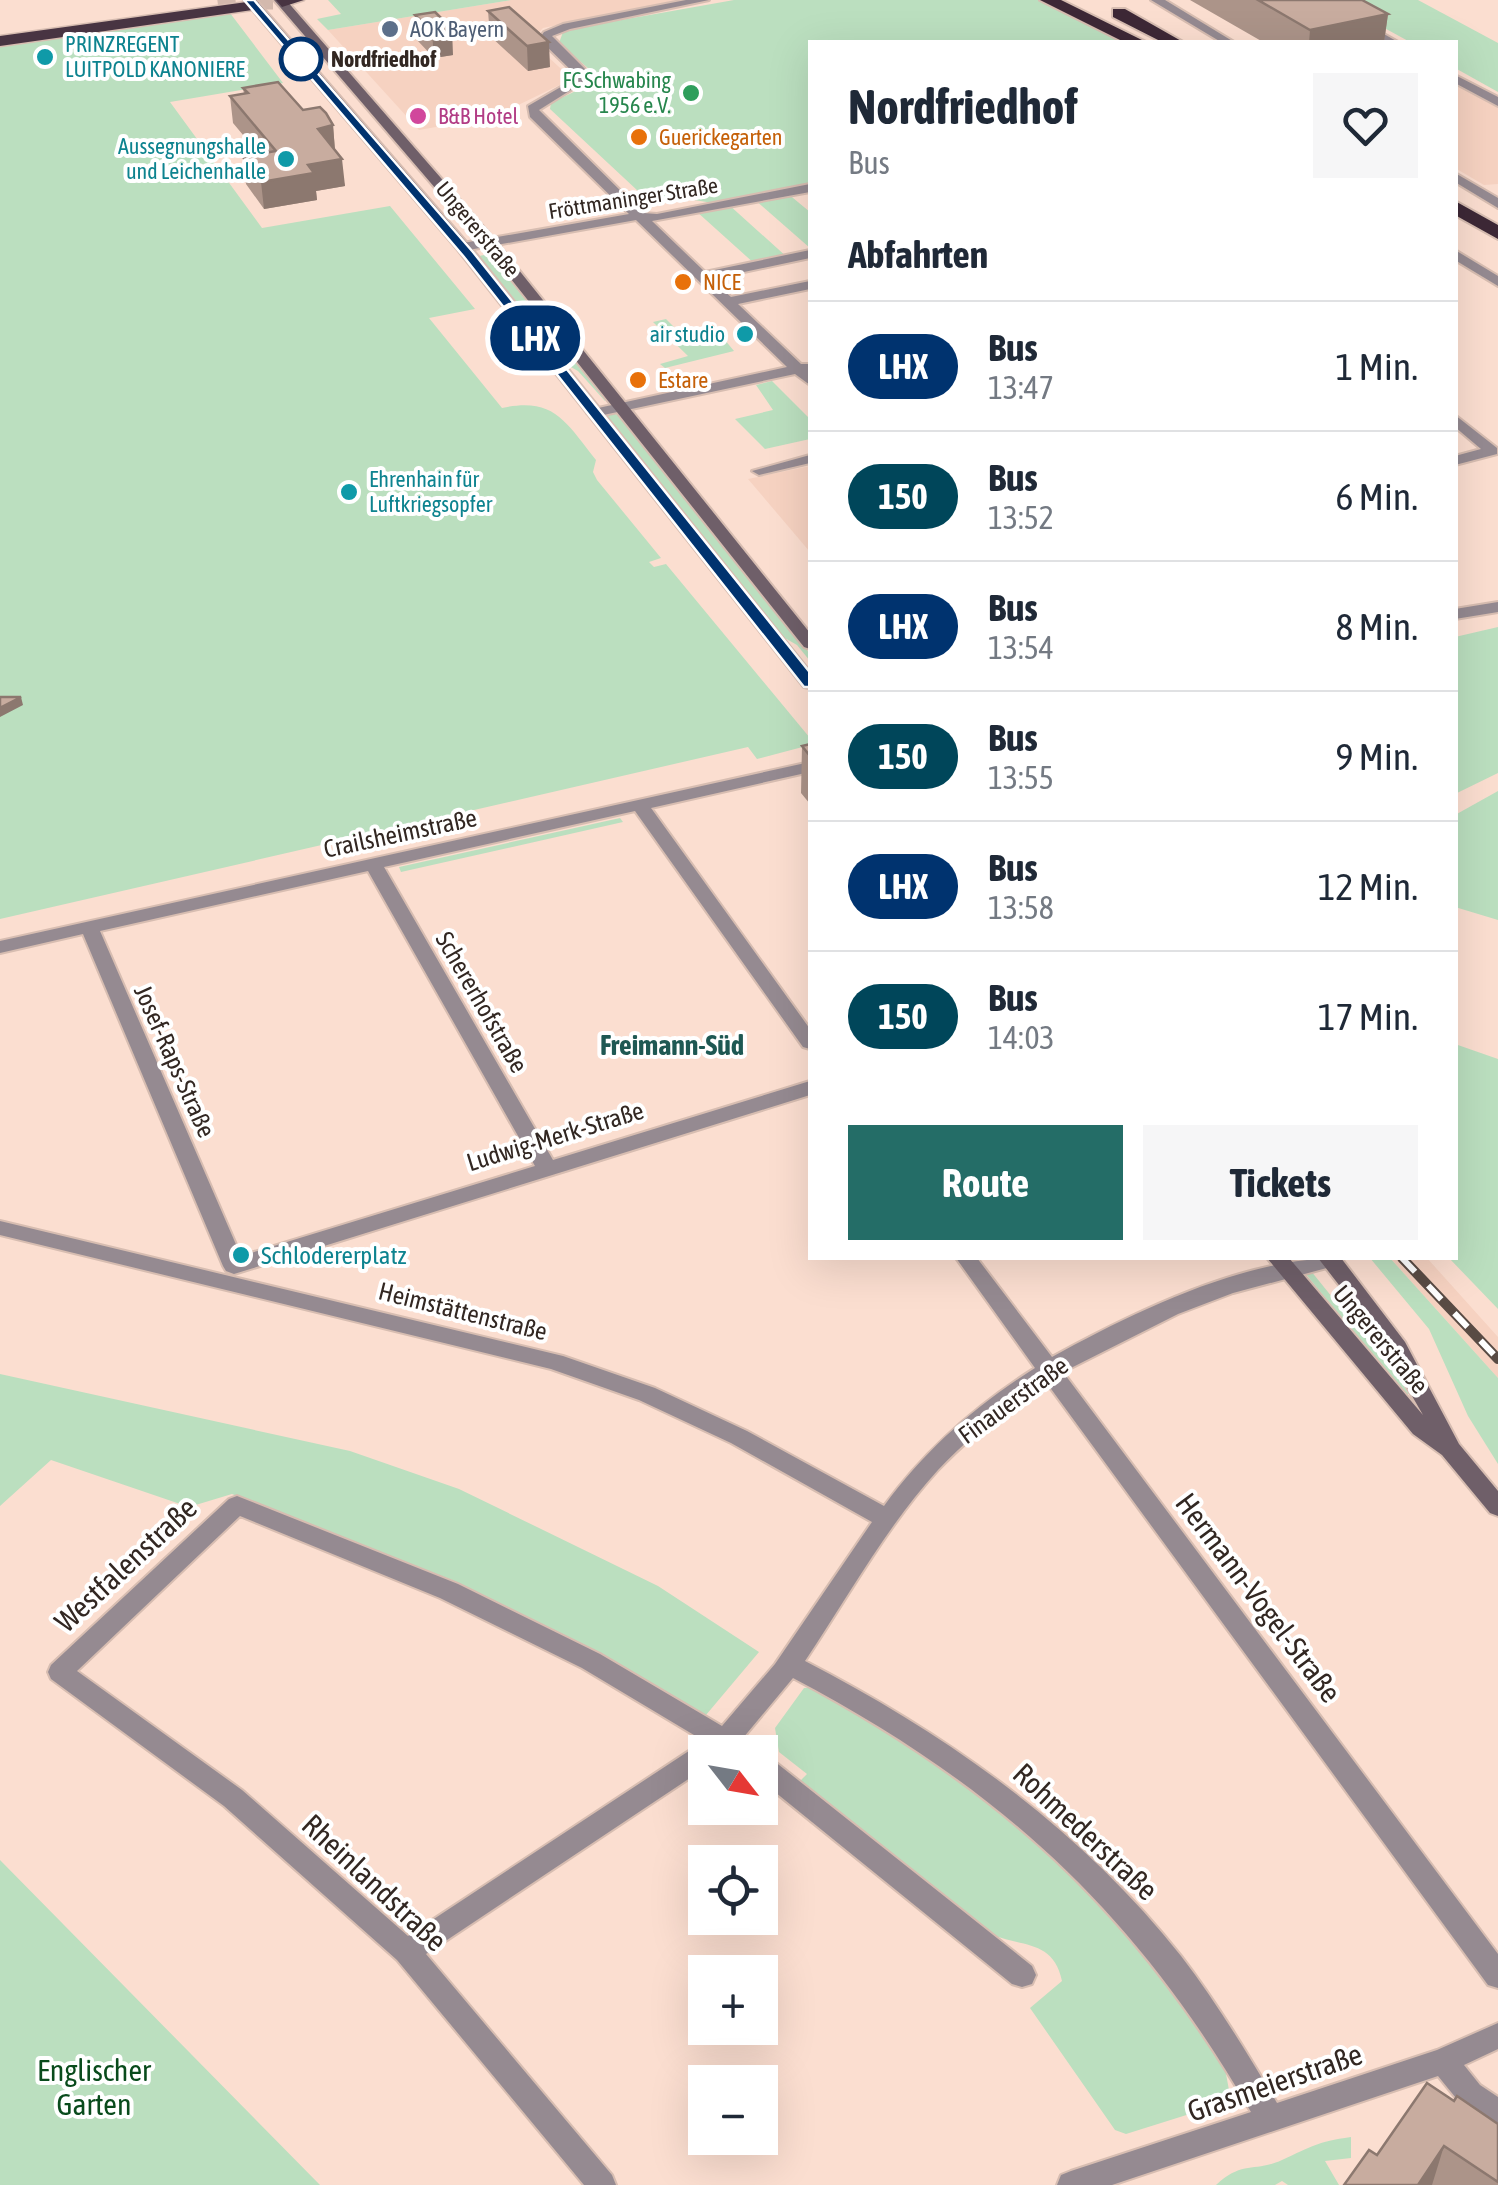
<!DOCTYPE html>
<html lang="de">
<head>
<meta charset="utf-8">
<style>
	:root { --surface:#fff; --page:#f6f6f7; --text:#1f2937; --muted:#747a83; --line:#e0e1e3; --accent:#246d67 }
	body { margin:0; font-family:"Asap Condensed",sans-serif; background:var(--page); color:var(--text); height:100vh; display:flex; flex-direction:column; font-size:38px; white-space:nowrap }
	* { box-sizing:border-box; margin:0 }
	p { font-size:32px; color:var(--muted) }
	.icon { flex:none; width:55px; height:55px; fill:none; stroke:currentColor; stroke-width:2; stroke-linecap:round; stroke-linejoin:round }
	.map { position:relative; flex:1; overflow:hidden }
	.side { position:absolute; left:808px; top:40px; width:650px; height:1220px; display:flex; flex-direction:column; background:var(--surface); border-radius:0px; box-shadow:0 10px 40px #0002 }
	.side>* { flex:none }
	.badge { padding:0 20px; border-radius:32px; font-size:35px; line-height:65px }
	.needle { width:65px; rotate:121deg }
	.tools { position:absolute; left:688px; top:1735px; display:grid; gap:20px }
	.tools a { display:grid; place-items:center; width:90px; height:90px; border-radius:0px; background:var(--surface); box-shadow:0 10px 40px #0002; font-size:50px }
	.map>.badge { position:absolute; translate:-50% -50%; box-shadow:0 0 0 5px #fff }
	h2 { padding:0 40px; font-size:38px; line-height:90px }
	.round { display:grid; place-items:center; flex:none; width:105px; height:105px; border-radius:0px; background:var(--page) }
	.headline { display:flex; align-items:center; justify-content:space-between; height:170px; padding:0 40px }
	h1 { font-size:48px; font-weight:700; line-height:75px }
	.button { display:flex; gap:20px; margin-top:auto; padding:20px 40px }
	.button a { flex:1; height:115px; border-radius:0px; background:var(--accent); color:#fff; font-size:40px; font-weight:700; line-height:115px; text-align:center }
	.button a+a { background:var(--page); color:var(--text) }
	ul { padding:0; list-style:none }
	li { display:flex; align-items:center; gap:30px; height:130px; padding:0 40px; border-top:2px solid var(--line) }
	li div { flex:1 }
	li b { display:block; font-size:38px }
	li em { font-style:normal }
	li .badge { min-width:110px; font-weight:700; text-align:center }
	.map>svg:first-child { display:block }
	.built { fill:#f6d2c1 }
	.green { fill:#bbdfbf }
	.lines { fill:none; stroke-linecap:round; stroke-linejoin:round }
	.trunk-tunnel { stroke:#d3b9ad; stroke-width:18; stroke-dasharray:18 9; stroke-linecap:butt }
	.motorway-tunnel { stroke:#d3b9ad; stroke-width:19; stroke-dasharray:19 9; stroke-linecap:butt }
	.minor-casing { stroke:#d7bdb1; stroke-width:4 }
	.tertiary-casing { stroke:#d7bdb1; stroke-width:4 }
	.secondary-casing { stroke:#d7bdb1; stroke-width:4 }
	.trunk-casing { stroke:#d7bdb1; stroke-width:3 }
	.motorway-casing { stroke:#d7bdb1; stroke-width:4 }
	.minor { fill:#958a91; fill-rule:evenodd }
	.tertiary { fill:#958a91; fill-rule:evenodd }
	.secondary { fill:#6f5f69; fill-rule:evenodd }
	.trunk { fill:#483442; fill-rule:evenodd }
	.motorway { fill:#3d2836; fill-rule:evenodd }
	.rail-casing { stroke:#594b44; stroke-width:10 }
	.rail { stroke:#fff; stroke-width:6; stroke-dasharray:19; stroke-linecap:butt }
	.wall { fill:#ac9489 }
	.shaded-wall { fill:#8c786f }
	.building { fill:#c8ac9f; stroke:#8c786f; stroke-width:2.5 }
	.line { fill:#00336f; stroke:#fff; stroke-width:2.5 }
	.service-dot { fill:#5c6f8a; stroke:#fff; stroke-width:4 }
	.culture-dot { fill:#0f9aa8; stroke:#fff; stroke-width:4 }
	.stop-dot { fill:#fff; stroke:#00336f; stroke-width:5 }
	.leisure-dot { fill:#2e9e5b; stroke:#fff; stroke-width:4 }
	.hotel-dot { fill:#d1479c; stroke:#fff; stroke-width:4 }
	.food-dot { fill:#e8710a; stroke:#fff; stroke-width:4 }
	.labels { text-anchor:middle; stroke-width:8; stroke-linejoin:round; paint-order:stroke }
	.far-service-label { font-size:22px; fill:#4e5e75; stroke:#fff; text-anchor:start }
	.far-culture-label { font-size:22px; fill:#0d838f; stroke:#fff; text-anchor:start }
	.far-stop-label { font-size:22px; font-weight:bold; fill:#322722; stroke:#fff; text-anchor:start }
	.far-leisure-label { font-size:22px; fill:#27864d; stroke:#fff; text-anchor:end }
	.far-hotel-label { font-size:22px; fill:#b23c85; stroke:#fff; text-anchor:start }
	.far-food-label { font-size:22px; fill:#c56008; stroke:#fff; text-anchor:start }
	.far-street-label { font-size:22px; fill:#322722; stroke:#fff }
	.street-label { font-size:25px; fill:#322722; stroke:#fff }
	.culture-label { font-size:25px; fill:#0d838f; stroke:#fff; text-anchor:start }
	.neighbourhood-label { font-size:28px; font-weight:bold; fill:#1e5853; stroke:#fff }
	.near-street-label { font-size:30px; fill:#322722; stroke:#fff }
	.near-park-label { font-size:30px; fill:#094b1c; stroke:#fff }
</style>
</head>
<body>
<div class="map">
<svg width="1498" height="2185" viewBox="0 0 1498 2185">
	<rect width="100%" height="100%" fill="#fbded0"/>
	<!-- built -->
	<path class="built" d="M 511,0 L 677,0 L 543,28 L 531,41 L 572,79 L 512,108 L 515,113 L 419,130 L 328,30 Z
		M 1455,84 L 1498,108 L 1498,184 L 1484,185 L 1455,168 Z
		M 810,466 L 810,552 L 748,479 Z
		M 1390,1258 L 1427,1258 L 1498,1337 L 1498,1378 Z"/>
	<!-- green -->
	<path class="green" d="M 328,0 L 511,0 L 328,30 L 317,19 L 341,14 Z
		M 734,0 L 1038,0 L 1124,42 L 810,42 L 810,184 L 713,203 L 688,199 L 653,205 L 550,109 L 551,103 L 592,83 L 597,76 L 559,43 L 563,32 L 582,27 Z
		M 1333,0 L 1418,0 L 1498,43 L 1498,92 L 1455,68 L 1455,42 L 1410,42 Z
		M 230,13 L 283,83 L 170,102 L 262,228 L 390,206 L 475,309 L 429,318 L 502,408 C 554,397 565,421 596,460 L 593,472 L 597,480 L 661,558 L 649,562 L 654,567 L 666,564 L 810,738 L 810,745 L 757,759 L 748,747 L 0,919 L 0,45 Z
		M 787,193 L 810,212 L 810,248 L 754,199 Z
		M 728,204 L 788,258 L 756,265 L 696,211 Z
		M 489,254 L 605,400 L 605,401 L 578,371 L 569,366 L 479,256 Z
		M 666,319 L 682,335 L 715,328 L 734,351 L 665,368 L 660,364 L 688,356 L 653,322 Z
		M 772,381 L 810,419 L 810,439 L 765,449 L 735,419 L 773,410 L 756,385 Z
		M 612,413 L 618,415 L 810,654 L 810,661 L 797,645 L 783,637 L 607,416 Z
		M 1498,627 L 1498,773 L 1455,794 L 1455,637 Z
		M 1498,791 L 1498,920 L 1455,907 L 1455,815 Z
		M 620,818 L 623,822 L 401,872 L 399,867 Z
		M 1455,1044 L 1498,1059 L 1498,1309 L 1449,1258 L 1455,1258 Z
		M 1370,1258 L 1390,1258 L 1498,1378 L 1498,1464 L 1468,1416 L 1429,1329 Z
		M 1311,1271 L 1349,1318 L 1367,1329 L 1409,1394 L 1405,1394 L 1304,1272 Z
		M 0,1374 L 350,1451 L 459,1489 L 658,1586 L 759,1652 L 706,1715 L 593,1650 L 452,1580 L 232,1494 L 189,1507 L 51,1460 L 0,1506 Z
		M 814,1687 L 888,1727 L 1058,1856 L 1152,1960 L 1224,2063 L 1231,2101 L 1126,2134 L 1115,2130 L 1030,2008 L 1062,1981 C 1053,1936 1015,1949 986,1931 L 800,1781 L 807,1774 L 779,1752 L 775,1728 L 804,1688 Z
		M 0,1860 L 320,2185 L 0,2185 Z
		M 1351,2137 L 1351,2158 L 1325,2161 L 1339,2185 L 1288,2185 L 1282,2181 L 1275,2185 L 1216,2185 C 1243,2160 1254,2173 1282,2160 C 1313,2146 1316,2142 1351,2137 Z"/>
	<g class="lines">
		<!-- trunk-tunnel -->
		<path class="trunk-tunnel" d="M 218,5 L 255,0"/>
		<!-- motorway-tunnel -->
		<path class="motorway-tunnel" d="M 254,0 L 281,0"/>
		<!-- minor casing -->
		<g class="minor-casing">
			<path id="minor" d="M 686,0 L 709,0 L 570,29 L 552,36 L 588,72 L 590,78 L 539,110 L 643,213 L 657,214 L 810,184 L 810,192 L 652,221 L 705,272 L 810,250 L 810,258 L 711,279 L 731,297 L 810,281 L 810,289 L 738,304 L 801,364 L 810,364 L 810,385 L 795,374 L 594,417 L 587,413 L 589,410 L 787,367 L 636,220 L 463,251 L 456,247 L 463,243 L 629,214 L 530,117 L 528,106 L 578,77 L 539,39 L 544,32 L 563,24 Z
				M 1151,0 L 1165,0 L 1234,42 L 1221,42 Z
				M 1310,0 L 1324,0 L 1398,42 L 1385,42 Z
				M 1455,75 L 1498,97 L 1498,106 L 1455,83 Z
				M 1455,173 L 1498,198 L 1498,208 L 1455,182 Z
				M 1455,250 L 1498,276 L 1498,286 L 1455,260 Z
				M 1455,415 L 1497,448 L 1497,454 L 1455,465 L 1455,456 L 1481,449 L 1455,427 Z
				M 810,455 L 810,463 L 759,475 L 752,471 Z
				M 810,762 L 810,772 L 651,808 L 810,1029 L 810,1049 L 803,1047 L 635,811 L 384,867 L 553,1160 L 810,1081 L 810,1095 L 234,1274 L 226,1271 L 223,1266 L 83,934 L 0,953 L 0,941 ZM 368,871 L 535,1166 L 241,1256 L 100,931 Z
				M 0,1221 L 563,1356 L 655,1388 L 747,1431 L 884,1506 C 926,1449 975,1406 1035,1368 L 956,1258 L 977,1258 L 1052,1357 C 1134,1312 1244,1258 1339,1258 L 1338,1265 L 1233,1293 L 1178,1314 L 1063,1372 L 1498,1954 L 1498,1988 L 1488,1985 L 1046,1382 C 1007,1408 970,1436 938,1470 C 886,1527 848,1597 805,1661 C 948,1735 1081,1829 1181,1956 C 1217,2003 1247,2053 1277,2103 L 1437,2050 L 1498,2023 L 1498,2049 L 1464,2065 L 1480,2085 L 1498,2097 L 1498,2126 L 1460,2103 L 1438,2076 L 1112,2185 L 1057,2185 L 1061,2175 L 1071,2171 L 1251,2112 C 1135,1911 998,1786 793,1678 L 743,1738 L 753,1745 L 756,1752 L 705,1752 L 705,1768 L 426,1954 L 612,2175 L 616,2185 L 584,2185 L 397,1960 L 224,1806 L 51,1679 L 48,1672 L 51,1665 L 229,1499 L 237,1496 L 458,1584 L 600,1654 L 722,1726 L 775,1664 L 872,1522 L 731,1443 L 639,1400 L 551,1369 L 0,1235 ZM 240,1516 L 440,1598 L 582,1668 L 704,1741 L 408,1936 L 242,1790 L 77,1671 Z
				M 760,1754 L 769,1757 L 1032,1966 L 1036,1975 L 1032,1984 L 1022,1987 L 1012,1984 L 760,1780 Z"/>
		</g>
		<!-- tertiary casing -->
		<g class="tertiary-casing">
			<path id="tertiary" d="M 1498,602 L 1498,612 L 1455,619 L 1455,609 Z"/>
		</g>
		<!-- secondary casing -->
		<g class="secondary-casing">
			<path id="secondary" d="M 244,0 L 256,0 L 468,244 L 810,672 L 810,688 L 804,687 L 458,250 Z
				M 274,0 L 286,0 L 494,239 L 810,633 L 810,649 L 804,647 L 484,245 Z
				M 1267,1258 L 1289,1258 L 1423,1415 L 1374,1330 L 1318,1258 L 1341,1258 L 1405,1342 L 1459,1444 L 1498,1491 L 1498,1516 L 1490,1513 L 1442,1455 L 1413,1434 Z"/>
		</g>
		<!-- trunk casing -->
		<g class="trunk-casing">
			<path id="trunk" d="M 276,0 L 304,0 L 282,7 Z
				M 254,1 L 259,3 L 259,9 L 0,46 L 0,36 Z"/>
		</g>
		<!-- motorway casing -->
		<g class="motorway-casing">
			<path id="motorway" d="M 1040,0 L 1061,0 L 1146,42 L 1124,42 Z
				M 1113,9 L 1125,9 L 1183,42 L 1162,42 L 1113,17 Z
				M 1455,201 L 1498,225 L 1498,239 L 1455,215 Z"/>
		</g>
		<!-- minor -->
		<use href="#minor" class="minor"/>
		<!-- tertiary -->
		<use href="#tertiary" class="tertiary"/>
		<!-- secondary -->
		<use href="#secondary" class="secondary"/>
		<!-- trunk -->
		<use href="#trunk" class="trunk"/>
		<!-- motorway -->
		<use href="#motorway" class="motorway"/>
		<!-- rail casing -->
		<g class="rail-casing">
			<path id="rail" d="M 1402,1258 L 1498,1359"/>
		</g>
		<!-- rail -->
		<use href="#rail" class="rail"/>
	</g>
	<!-- wall -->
	<path class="wall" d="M 1190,0 L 1362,0 L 1388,14 L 1384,42 L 1263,42 Z
		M 488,11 L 550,67 L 528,71 L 490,36 Z
		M 415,15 L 453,55 L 434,58 L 417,40 Z
		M 243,88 L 303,110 L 333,125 L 335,150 L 345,186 L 316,191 L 317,200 L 264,209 L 246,184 L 243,157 L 259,154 L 233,123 L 230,96 L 244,94 Z
		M 810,744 L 810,804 L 801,793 L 802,746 Z
		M 1454,2101 L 1498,2124 L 1498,2185 L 1344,2185 L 1377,2155 Z"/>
	<!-- shaded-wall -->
	<path class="shaded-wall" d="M 1388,14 L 1384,42 L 1309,42 L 1310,30 Z
		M 452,29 L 453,55 L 434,58 L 432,32 Z
		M 549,42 L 550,67 L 528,71 L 527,46 Z
		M 333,125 L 335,151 L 318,129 Z
		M 342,159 L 345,186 L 316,191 L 317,200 L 264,209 L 261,182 L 308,165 Z
		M 21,697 L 23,705 L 0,717 L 0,708 Z
		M 1444,2146 L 1432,2185 L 1418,2185 Z"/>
	<!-- building -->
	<path class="building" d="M 1258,0 L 1362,0 L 1388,14 L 1310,30 Z
		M 509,7 L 549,42 L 527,46 L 488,11 Z
		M 435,12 L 452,29 L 432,32 L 415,15 Z
		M 278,82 L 303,110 L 320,107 L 326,113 L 333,125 L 318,129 L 342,159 L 308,165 L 314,173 L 261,182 L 243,157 L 276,151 L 230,96 L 248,93 L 243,88 Z
		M 0,697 L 21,697 L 0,708 Z
		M 810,744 L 810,756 L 802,746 Z
		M 1427,2083 L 1454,2101 L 1457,2096 L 1498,2124 L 1498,2182 L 1444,2146 L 1418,2185 L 1344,2185 L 1369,2150 L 1377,2155 Z"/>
	<!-- line -->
	<path class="line" d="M 244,0 L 254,0 L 473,252 L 816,680 L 816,687 L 804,687 L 464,257 Z"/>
	<!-- markers -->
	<circle class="service-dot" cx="390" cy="29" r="10"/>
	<g class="culture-dot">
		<circle cx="45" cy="57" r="10"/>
		<circle cx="286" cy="159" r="10"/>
		<circle cx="745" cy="334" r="10"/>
		<circle cx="349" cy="492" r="10"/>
		<circle cx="241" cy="1255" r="10"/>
	</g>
	<circle class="stop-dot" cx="301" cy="59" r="20"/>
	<circle class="leisure-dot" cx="691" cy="93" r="10"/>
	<circle class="hotel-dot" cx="418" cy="116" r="10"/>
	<g class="food-dot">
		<circle cx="639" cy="137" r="10"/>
		<circle cx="683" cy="282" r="10"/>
		<circle cx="638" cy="380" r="10"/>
	</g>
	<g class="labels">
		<!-- far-service labels -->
		<g class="far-service-label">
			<text x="410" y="37">AOK Bayern</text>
		</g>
		<!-- far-culture labels -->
		<g class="far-culture-label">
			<text x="65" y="52">PRINZREGENT<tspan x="65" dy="25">LUITPOLD KANONIERE</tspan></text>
			<text x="266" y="154" text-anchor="end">Aussegnungshalle<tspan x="266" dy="25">und Leichenhalle</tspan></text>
			<text x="725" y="342" text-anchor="end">air studio</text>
			<text x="369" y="487">Ehrenhain für<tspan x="369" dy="25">Luftkriegsopfer</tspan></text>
		</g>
		<!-- far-stop labels -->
		<g class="far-stop-label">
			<text x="331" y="67">Nordfriedhof</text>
		</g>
		<!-- far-leisure labels -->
		<g class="far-leisure-label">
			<text x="671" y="88">FC Schwabing<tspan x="671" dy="25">1956 e.V.</tspan></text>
		</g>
		<!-- far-hotel labels -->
		<g class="far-hotel-label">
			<text x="438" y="124">B&amp;B Hotel</text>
		</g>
		<!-- far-food labels -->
		<g class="far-food-label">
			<text x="659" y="145">Guerickegarten</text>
			<text x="703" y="290">NICE</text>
			<text x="658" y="388">Estare</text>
		</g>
		<!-- far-street labels -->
		<g class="far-street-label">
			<text transform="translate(633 198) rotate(-9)" y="8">Fröttmaninger Straße</text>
			<text transform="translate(478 229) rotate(50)" y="8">Ungererstraße</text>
		</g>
		<!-- street labels -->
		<g class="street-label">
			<text transform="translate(400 833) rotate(-12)" y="9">Crailsheimstraße</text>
			<text transform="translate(482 1002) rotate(60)" y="9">Schererhofstraße</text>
			<text transform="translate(175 1061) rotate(66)" y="9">Josef-Raps-Straße</text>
			<text transform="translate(555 1136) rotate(-17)" y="9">Ludwig-Merk-Straße</text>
			<text transform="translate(463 1311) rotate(14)" y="9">Heimstättenstraße</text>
			<text transform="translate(1381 1339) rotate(50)" y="9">Ungererstraße</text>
			<text transform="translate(1013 1400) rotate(-36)" y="9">Finauerstraße</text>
		</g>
		<!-- culture labels -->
		<g class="culture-label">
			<text x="261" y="1264">Schlodererplatz</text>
		</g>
		<!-- neighbourhood labels -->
		<g class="neighbourhood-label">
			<text x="672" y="1055">Freimann-Süd</text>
		</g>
		<!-- near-street labels -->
		<g class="near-street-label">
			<text transform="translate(126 1565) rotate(-43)" y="10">Westfalenstraße</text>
			<text transform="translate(1258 1598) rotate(53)" y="10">Hermann-Vogel-Straße</text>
			<text transform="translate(1085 1832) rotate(43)" y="10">Rohmederstraße</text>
			<text transform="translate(374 1883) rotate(43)" y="10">Rheinlandstraße</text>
			<text transform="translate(1275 2083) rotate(-19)" y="10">Grasmeierstraße</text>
		</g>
		<!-- near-park labels -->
		<g class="near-park-label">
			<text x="94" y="2081">Englischer<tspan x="94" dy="34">Garten</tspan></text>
		</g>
	</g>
</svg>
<div class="tools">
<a><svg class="needle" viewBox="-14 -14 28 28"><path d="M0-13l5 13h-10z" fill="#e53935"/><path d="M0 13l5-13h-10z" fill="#747a83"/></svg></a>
<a><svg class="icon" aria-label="locate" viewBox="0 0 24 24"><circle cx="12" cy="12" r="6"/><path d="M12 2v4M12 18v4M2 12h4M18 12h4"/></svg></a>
<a>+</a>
<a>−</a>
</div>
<b class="badge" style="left:535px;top:338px;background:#00336f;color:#fff">LHX</b>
<section class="side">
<div class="headline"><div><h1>Nordfriedhof</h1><p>Bus</p></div><a class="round"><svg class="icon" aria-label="heart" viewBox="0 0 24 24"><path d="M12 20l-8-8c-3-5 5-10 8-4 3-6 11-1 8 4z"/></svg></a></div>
<h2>Abfahrten</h2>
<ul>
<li><span class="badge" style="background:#00336f;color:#fff">LHX</span><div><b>Bus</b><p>13:47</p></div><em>1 Min.</em></li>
<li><span class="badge" style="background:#00465a;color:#fff">150</span><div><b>Bus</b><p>13:52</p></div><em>6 Min.</em></li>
<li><span class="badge" style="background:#00336f;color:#fff">LHX</span><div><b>Bus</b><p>13:54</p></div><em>8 Min.</em></li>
<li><span class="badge" style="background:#00465a;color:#fff">150</span><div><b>Bus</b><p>13:55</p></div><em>9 Min.</em></li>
<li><span class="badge" style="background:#00336f;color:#fff">LHX</span><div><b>Bus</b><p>13:58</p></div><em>12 Min.</em></li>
<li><span class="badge" style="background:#00465a;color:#fff">150</span><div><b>Bus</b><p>14:03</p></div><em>17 Min.</em></li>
</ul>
<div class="button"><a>Route</a><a>Tickets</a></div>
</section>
</div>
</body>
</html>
